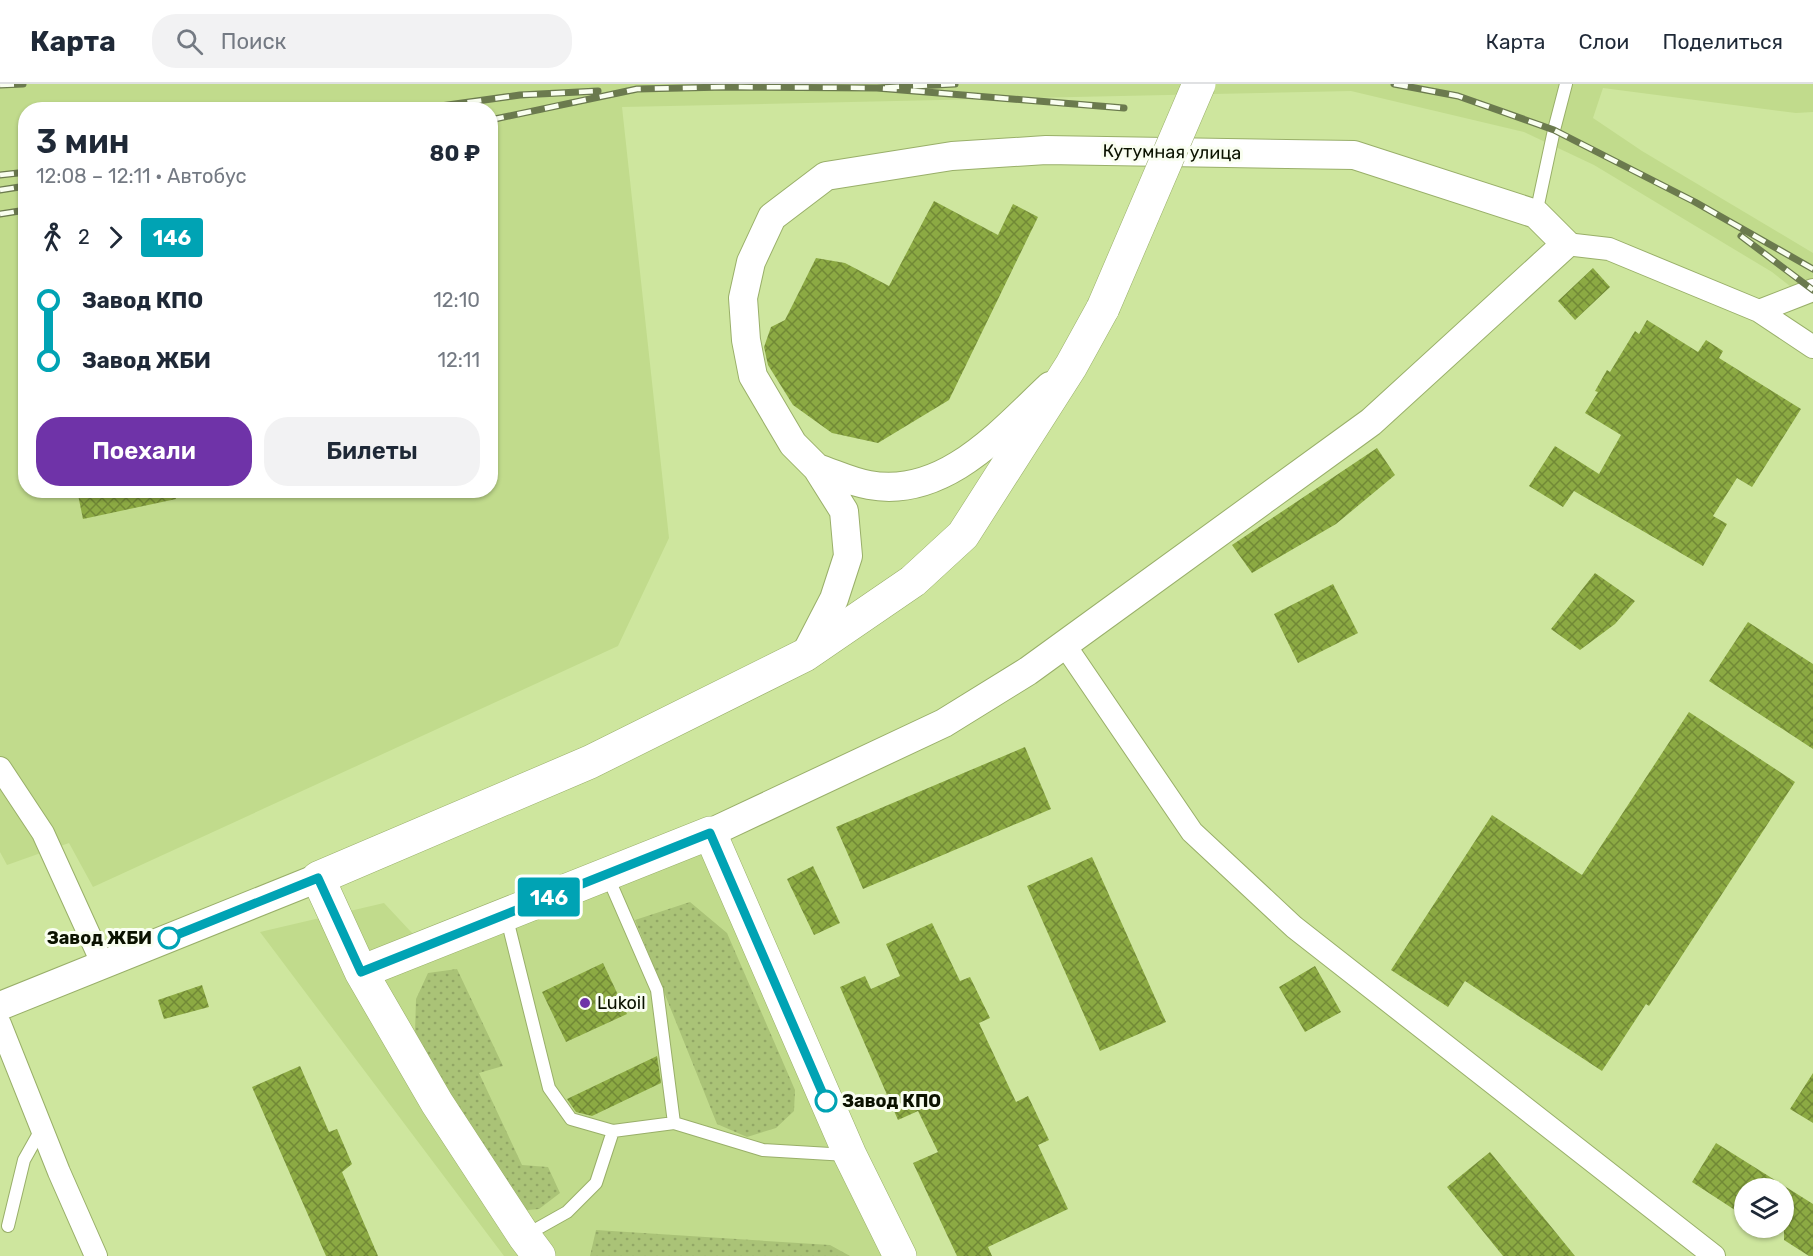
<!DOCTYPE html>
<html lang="ru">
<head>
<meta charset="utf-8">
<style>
	:root { --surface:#fff; --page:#f2f2f3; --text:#1f2937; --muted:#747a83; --line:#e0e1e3; --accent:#6f33a8 }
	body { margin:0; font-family:Rubik,sans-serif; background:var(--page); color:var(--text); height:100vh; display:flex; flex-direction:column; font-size:22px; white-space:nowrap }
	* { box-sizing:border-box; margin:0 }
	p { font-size:20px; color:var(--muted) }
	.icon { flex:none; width:33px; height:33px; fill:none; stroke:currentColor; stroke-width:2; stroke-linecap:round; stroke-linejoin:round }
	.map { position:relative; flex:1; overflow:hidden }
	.sheet { position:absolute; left:18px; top:18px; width:480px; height:396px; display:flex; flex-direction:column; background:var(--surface); border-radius:24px; box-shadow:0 2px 4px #0004 }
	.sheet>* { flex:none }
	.badge { padding:0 12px; border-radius:4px; font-size:21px; line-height:39px }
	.tools { position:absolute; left:1734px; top:1094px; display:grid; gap:12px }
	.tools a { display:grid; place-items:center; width:60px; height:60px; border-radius:50%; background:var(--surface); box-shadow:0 2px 4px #0004; font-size:30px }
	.map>.badge { position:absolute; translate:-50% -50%; box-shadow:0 0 0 3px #fff }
	.legs { display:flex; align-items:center; gap:9px; height:66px; padding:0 18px; font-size:20px }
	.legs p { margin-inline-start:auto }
	.summary { display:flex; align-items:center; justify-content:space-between; height:102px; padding:0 18px }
	h1 { font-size:33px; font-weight:600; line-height:45px }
	.primary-button { display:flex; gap:12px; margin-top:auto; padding:12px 18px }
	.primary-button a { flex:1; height:69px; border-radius:24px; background:var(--accent); color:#fff; font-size:24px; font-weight:600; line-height:69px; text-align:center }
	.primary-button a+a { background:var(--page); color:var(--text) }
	ul { padding:0 18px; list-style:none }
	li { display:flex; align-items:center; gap:21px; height:60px; font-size:22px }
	li i { display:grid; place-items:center; width:9px; height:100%; margin:0 8px; background:currentColor }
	li i::after { content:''; width:15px; height:15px; margin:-8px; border:4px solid; border-radius:50%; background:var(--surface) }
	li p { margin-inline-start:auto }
	li:first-child i { background:linear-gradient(#0000 50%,currentColor 0) }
	li:last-child i { background:linear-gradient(currentColor 50%,#0000 0) }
	header { display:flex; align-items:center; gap:36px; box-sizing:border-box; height:84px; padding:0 30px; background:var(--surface); border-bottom:2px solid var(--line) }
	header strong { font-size:28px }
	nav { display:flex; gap:33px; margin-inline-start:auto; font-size:21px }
	.search { width:420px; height:54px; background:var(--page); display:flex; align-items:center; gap:15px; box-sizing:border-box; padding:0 21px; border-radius:24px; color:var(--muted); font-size:22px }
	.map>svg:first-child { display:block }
	.built { fill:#c1db8c; fill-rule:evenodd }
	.grass { fill:url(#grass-dots) }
	.building { fill:url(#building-cross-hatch) }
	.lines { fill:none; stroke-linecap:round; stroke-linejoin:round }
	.service-casing { stroke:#99af69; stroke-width:14 }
	.minor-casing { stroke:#99af69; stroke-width:24 }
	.tertiary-casing { stroke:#99af69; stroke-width:30 }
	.secondary-casing { stroke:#99af69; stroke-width:34 }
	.service { stroke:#fff; stroke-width:12 }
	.minor { stroke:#fff; stroke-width:22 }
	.tertiary { stroke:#fff; stroke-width:28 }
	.secondary { stroke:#fff; stroke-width:33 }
	.rail-casing { stroke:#6b7a4e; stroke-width:7 }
	.rail { stroke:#f9fef0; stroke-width:4.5; stroke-dasharray:14; stroke-linecap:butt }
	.secondary-bridge-casing { stroke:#99af69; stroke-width:34; stroke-linecap:butt }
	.secondary-bridge { stroke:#fff; stroke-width:33 }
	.line-1-casing { stroke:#fff; stroke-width:14 }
	.line-1 { stroke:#00a3b4; stroke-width:9 }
	.stop-1-dot { fill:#fff; stroke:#00a3b4; stroke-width:3 }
	.poi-dot { fill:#6f33a8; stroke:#f9fef0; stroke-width:2 }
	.labels { text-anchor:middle; stroke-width:6; stroke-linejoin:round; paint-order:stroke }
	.street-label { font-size:18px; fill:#0b1200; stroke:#f9fef0 }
	.stop-label { font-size:18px; font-weight:bold; fill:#0b1200; stroke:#f9fef0; text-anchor:end }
	.poi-label { font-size:18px; fill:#0b1200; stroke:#f9fef0; text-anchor:start }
</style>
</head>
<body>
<header>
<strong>Карта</strong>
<div class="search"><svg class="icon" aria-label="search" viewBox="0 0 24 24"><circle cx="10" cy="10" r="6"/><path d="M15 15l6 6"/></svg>Поиск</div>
<nav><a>Карта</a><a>Слои</a><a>Поделиться</a></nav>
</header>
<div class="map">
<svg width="1813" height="1172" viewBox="0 0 1813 1172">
	<defs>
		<pattern id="grass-dots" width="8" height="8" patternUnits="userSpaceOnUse" patternTransform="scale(1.5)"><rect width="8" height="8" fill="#aac377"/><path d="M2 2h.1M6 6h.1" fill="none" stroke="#91a665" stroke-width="1.8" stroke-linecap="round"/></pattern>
		<pattern id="building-cross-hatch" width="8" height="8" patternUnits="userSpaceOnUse" patternTransform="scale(1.5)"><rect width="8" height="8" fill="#8caa43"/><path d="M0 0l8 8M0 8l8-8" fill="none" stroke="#718936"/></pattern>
	</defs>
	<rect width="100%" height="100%" fill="#cee69e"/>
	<!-- built -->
	<path class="built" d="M 0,0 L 1813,0 L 1813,28 L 1796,29 L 1603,4 L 1593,34 L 1642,67 L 1813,169 L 1813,220 L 1772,188 L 1594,81 L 1524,48 L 1351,7 L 622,23 L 669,454 L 618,562 L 93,803 L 69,759 L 7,781 L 0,768 ZM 26,26 L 490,26 L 490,406 L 26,406 Z
		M 707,735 L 913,1172 L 504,1172 L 260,848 L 384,819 L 413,850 Z"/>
	<!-- grass -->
	<path class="grass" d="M 690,818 L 727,849 L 795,1006 L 794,1027 L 776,1044 L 747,1053 L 717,1040 L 635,836 Z
		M 457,885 L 503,982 L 479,989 L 522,1081 L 548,1083 L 560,1109 L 539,1125 L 517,1127 L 415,950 L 416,915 L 428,889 Z
		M 596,1146 L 830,1161 L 850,1172 L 590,1172 Z"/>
	<!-- building -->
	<path class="building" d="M 934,117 L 998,151 L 1013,120 L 1038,133 L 949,316 L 878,359 L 832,349 L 793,321 L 768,281 L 764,263 L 771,243 L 785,236 L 816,174 L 845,179 L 889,202 Z
		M 1593,184 L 1610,203 L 1575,236 L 1558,217 Z
		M 1647,236 L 1698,268 L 1706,256 L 1723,267 L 1719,274 L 1801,325 L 1752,403 L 1737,394 L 1713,432 L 1727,440 L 1703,482 L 1574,407 L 1563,423 L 1529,402 L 1555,362 L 1599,390 L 1621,351 L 1585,329 L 1598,308 L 1595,307 L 1607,286 L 1610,288 L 1635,247 L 1639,250 Z
		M 1377,364 L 1395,391 L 1336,440 L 1252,489 L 1232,461 Z
		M 77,406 L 175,406 L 176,415 L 83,435 Z
		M 1595,489 L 1635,517 L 1615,540 L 1580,566 L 1551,545 Z
		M 1333,500 L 1358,549 L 1298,579 L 1274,530 Z
		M 1748,538 L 1813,580 L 1813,665 L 1709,597 Z
		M 1689,628 L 1795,698 L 1649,922 L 1646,920 L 1602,987 L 1465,897 L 1448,923 L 1391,886 L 1492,731 L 1582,791 Z
		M 1025,663 L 1051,725 L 863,805 L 836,743 Z
		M 1092,773 L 1166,938 L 1100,967 L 1027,802 Z
		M 813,782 L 840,839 L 814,851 L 787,795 Z
		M 932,839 L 960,897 L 970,893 L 990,934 L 979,939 L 1016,1018 L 1028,1012 L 1049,1056 L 1038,1061 L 1068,1125 L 988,1163 L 992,1172 L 957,1172 L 913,1079 L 938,1068 L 918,1027 L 898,1036 L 840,903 L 865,892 L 871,905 L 900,892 L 886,860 Z
		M 603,879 L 627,930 L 566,958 L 542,908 Z
		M 1315,882 L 1341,928 L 1305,948 L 1279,903 Z
		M 202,901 L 209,923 L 164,935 L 158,916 Z
		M 657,972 L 661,999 L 592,1032 L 576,1028 L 567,1015 Z
		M 300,982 L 329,1048 L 337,1045 L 352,1080 L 342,1088 L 378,1172 L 326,1172 L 252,1003 Z
		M 1813,989 L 1813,1039 L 1790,1025 Z
		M 1716,1059 L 1813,1120 L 1813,1172 L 1809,1172 L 1784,1156 L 1784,1104 L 1744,1104 L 1744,1132 L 1692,1098 Z
		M 1490,1068 L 1575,1172 L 1503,1172 L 1447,1103 Z"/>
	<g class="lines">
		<!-- service casing -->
		<g class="service-casing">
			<path id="service" d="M 1536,130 L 1554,46 L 1566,0
				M 607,791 L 657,906 L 674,1039
				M 506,831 L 549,1004 L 571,1035 L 613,1047 L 674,1039 L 763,1066 L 847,1071
				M 8,1142 L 24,1076 L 42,1044
				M 526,1151 L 567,1128 L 596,1099 L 613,1047"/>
		</g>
		<!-- minor casing -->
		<g class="minor-casing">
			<path id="minor" d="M 1566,160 L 1609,165 L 1759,227 L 1813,206
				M 1759,227 L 1813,263
				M 1064,560 L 1192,748 L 1294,843 L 1714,1172
				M 0,684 L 43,749 L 103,881
				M 0,940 L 59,1088 L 96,1172"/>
		</g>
		<!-- tertiary casing -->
		<g class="tertiary-casing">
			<path id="tertiary" d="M 817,384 C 833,389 851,398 869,401 C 944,415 1001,348 1050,302
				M 710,749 L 944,639 L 1028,587 L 1371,338 L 1566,160 L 1536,130 L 1354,71 L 1046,66 L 952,72 L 826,92 L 772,133 L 751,178 L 743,214 L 746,256 L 753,292 L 793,360 L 817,384 L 844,427 L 848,472 L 834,515 L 805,571
				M 0,922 L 318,794"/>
		</g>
		<!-- secondary casing -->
		<g class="secondary-casing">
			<path id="secondary" d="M 361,888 L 710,749 L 850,1071 L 900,1172
				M 539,1172 L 524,1152 L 437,1019 L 361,888 L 318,794 L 590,678 L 805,571 L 913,497 L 963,451 L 1071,282 L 1103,224"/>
		</g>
		<!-- service -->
		<use href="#service" class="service"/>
		<!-- minor -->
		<use href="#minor" class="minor"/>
		<!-- tertiary -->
		<use href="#tertiary" class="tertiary"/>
		<!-- secondary -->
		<use href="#secondary" class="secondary"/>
		<!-- rail casing -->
		<g class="rail-casing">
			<path id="rail" d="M 955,0 L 877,4 L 1124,24
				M 1394,0 L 1458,12 L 1554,46 L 1695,118 L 1813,185
				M 0,1 L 23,0
				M 412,26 L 520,11 L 598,7
				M 490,36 L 637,5 L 726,3 L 877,4
				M 0,91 L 18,89
				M 0,106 L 26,102
				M 0,130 L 26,126
				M 1741,152 L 1813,206"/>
		</g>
		<!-- rail -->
		<use href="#rail" class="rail"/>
		<!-- secondary-bridge casing -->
		<g class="secondary-bridge-casing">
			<path id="secondary-bridge" d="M 1103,224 L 1199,0"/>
		</g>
		<!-- secondary-bridge -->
		<use href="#secondary-bridge" class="secondary-bridge"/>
	</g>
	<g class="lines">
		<!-- line-1 casing -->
		<g class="line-1-casing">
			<path id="line-1" d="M 169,854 L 318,794 L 361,888 L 710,749 L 826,1017"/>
		</g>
		<!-- line-1 -->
		<use href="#line-1" class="line-1"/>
	</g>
	<!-- markers -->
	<g class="stop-1-dot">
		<circle cx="169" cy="854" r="10"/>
		<circle cx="826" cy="1017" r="10"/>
	</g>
	<circle class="poi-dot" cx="585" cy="919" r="6"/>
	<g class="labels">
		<!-- street labels -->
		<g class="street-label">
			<text transform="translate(1172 68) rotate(1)" y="6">Кутумная улица</text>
		</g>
		<!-- stop labels -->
		<g class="stop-label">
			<text x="152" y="860">Завод ЖБИ</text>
			<text x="842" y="1023" text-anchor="start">Завод КПО</text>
		</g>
		<!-- poi labels -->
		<g class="poi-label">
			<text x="597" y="925">Lukoil</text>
		</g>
	</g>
</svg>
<div class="tools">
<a><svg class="icon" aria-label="layers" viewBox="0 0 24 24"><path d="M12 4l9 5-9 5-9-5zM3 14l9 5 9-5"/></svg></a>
</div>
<b class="badge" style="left:549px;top:813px;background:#00a3b4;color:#fff">146</b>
<section class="sheet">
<div class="summary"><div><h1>3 мин</h1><p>12:08 – 12:11 · Автобус</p></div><b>80 ₽</b></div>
<div class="legs"><svg class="icon" aria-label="walk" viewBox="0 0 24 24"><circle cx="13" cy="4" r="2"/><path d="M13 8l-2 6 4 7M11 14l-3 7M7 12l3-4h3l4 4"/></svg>2<svg class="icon" aria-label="forward" viewBox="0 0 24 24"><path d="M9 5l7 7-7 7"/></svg><b class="badge" style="background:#00a3b4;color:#fff">146</b></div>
<ul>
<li><i style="color:#00a3b4"></i><b>Завод КПО</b><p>12:10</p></li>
<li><i style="color:#00a3b4"></i><b>Завод ЖБИ</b><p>12:11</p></li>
</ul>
<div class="primary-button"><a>Поехали</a><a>Билеты</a></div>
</section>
</div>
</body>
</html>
